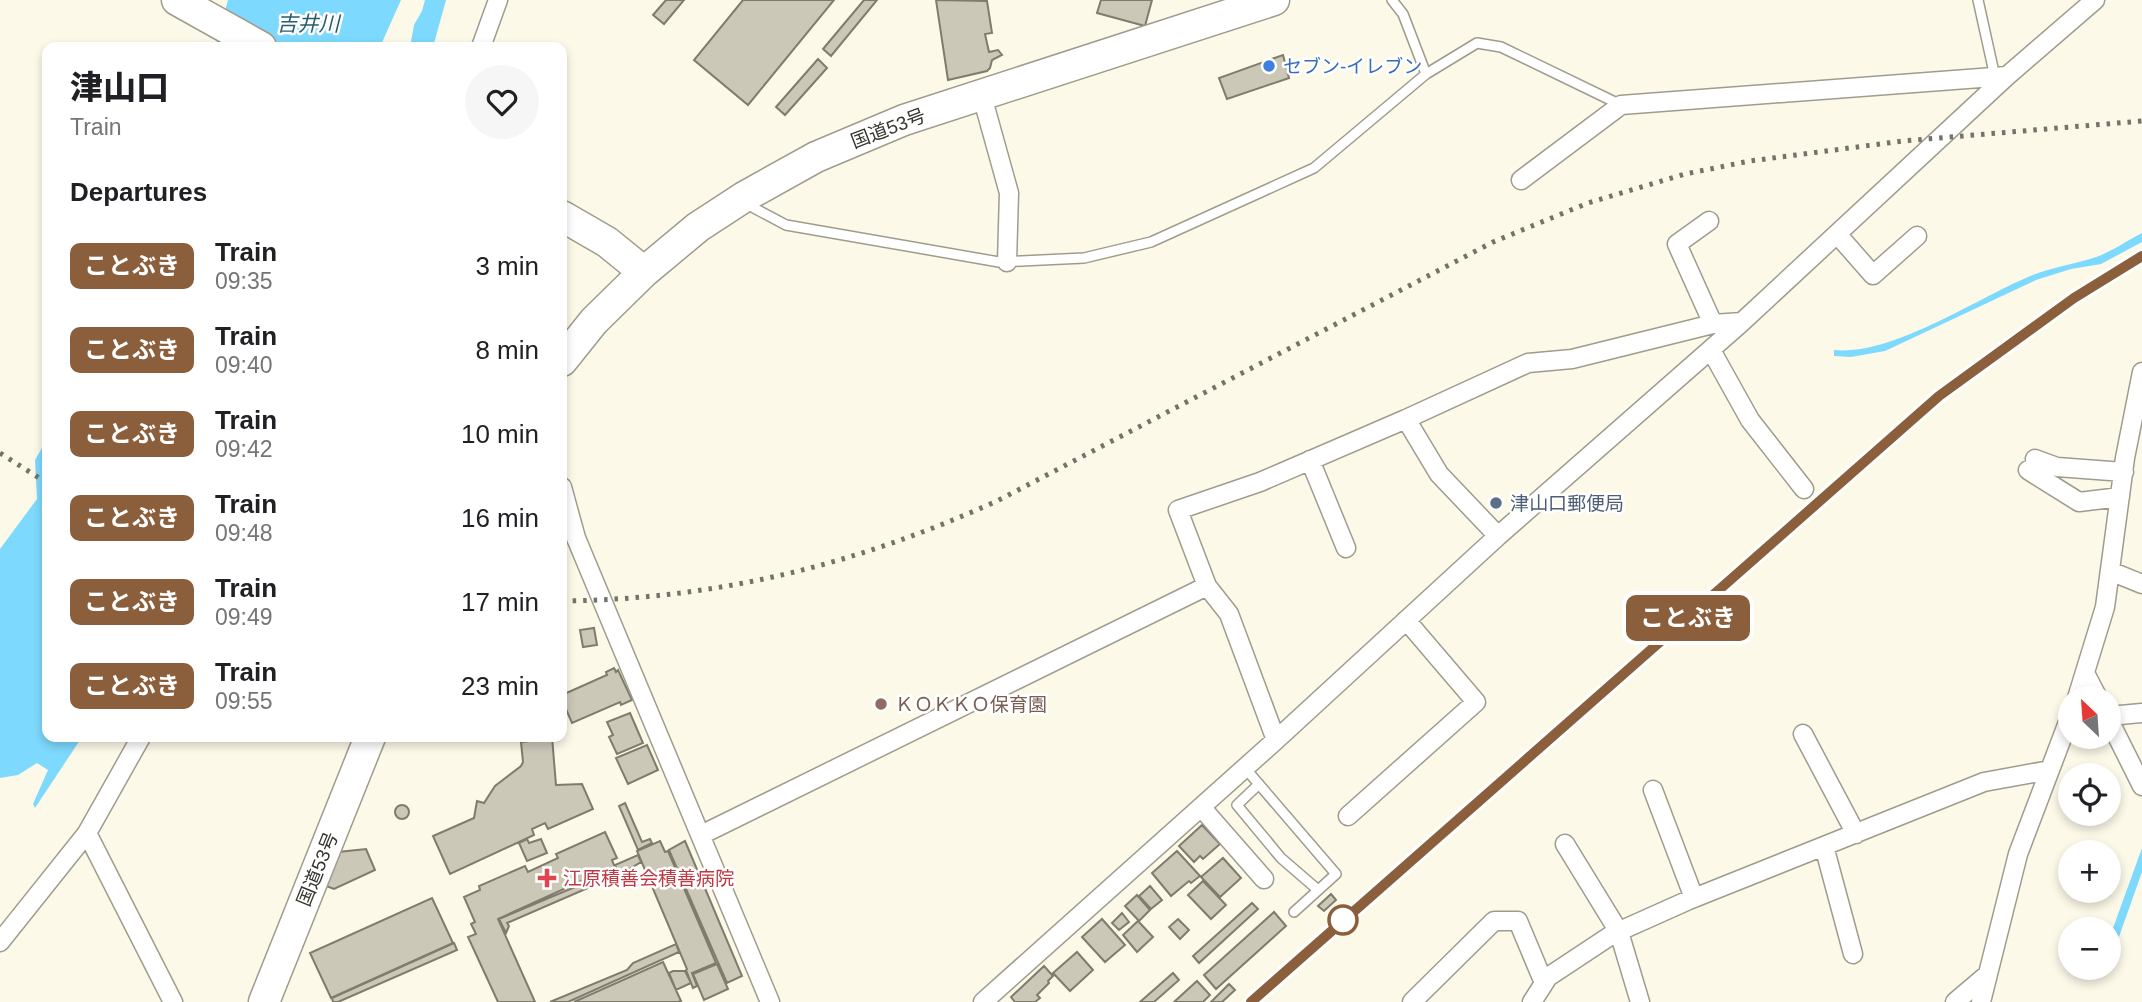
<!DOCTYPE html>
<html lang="en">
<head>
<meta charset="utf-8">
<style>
	:root { --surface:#fff; --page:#f6f6f6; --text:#202124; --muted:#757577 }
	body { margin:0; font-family:Arial,"Noto Sans JP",sans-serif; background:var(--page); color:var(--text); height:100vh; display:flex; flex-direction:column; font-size:26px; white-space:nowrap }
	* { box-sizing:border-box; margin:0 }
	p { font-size:23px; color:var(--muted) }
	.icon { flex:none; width:38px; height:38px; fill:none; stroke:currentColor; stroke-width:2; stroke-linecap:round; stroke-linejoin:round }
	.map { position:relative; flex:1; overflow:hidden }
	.side { position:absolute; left:42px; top:42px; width:525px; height:700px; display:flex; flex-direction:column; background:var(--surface); border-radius:14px; box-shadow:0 4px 10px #0003 }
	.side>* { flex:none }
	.badge { padding:0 14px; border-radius:10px; font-size:24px; line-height:46px }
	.needle { width:46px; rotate:335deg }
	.fabs { position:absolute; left:2058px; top:686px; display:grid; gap:14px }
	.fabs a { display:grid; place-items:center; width:63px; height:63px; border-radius:50%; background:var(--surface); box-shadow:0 4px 10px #0003; font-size:35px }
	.map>.badge { position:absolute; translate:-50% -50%; box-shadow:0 0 0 4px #fff }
	h2 { padding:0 28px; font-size:26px; line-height:63px }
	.round { display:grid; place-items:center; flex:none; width:74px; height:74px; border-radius:37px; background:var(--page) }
	.overview { display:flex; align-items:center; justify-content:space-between; height:119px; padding:0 28px }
	h1 { font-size:33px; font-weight:800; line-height:52px }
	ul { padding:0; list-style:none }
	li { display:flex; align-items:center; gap:21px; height:84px; padding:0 28px }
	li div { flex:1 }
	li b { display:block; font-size:26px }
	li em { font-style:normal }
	li .badge { min-width:77px; font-weight:700; text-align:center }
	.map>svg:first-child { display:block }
	.water { fill:#7dd9fd }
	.building { fill:#ccc8b8; stroke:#7f7c6d; stroke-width:2 }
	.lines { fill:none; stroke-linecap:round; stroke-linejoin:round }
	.lane-casing { stroke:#a09c8d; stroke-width:12 }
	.street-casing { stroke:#a09c8d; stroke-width:21 }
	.highway-casing { stroke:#a09c8d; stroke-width:33 }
	.lane { stroke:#fff; stroke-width:9 }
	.street { stroke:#fff; stroke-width:18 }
	.highway { stroke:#fff; stroke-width:30 }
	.rail { stroke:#757369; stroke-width:5; stroke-dasharray:3.5 7; stroke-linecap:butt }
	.line-casing { stroke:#fff; stroke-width:16 }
	.line { stroke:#8b5e3c; stroke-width:10 }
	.shop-dot { fill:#3f7fe0; stroke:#fff; stroke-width:2.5 }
	.service-dot { fill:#5c6f8a; stroke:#fff; stroke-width:2.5 }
	.education-dot { fill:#8d6e63; stroke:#fff; stroke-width:2.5 }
	.health-dot { fill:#e0444e; stroke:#fff; stroke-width:2.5 }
	.stop-dot { fill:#fff; stroke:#8b5e3c; stroke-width:3.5 }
	.labels { text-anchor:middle; stroke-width:5; stroke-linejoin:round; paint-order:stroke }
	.shop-label { font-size:19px; fill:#366cbe; stroke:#fff; text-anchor:start }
	.street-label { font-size:19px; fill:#36352e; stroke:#fff }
	.service-label { font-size:19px; fill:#4e5e75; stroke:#fff; text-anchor:start }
	.education-label { font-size:19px; fill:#785e54; stroke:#fff; text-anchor:start }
	.health-label { font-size:19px; fill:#be3a42; stroke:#fff; text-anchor:start }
	.water-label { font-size:21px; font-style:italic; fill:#295c6f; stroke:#fff }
</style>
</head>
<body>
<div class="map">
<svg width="2142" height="1002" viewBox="0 0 2142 1002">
	<rect width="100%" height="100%" fill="#fdf9e9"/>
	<!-- water -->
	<path class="water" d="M 228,0 L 401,0 L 380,47 L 215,47 Z
		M 425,0 L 446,0 L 433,47 L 410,47 L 414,25 L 422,11 Z
		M 2142,233 L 2142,242 L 2101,264 L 2071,269 L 2036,280 L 1885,351 L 1851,357 L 1834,356 L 1834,350 C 1891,356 1974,300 2028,277 C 2051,267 2076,264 2099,256 C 2114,250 2128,240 2142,233 Z
		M 47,439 L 47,737 L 82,737 L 35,808 L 33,804 L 48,770 L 37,763 L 18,775 L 0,778 L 0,549 L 37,499 L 35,460 Z
		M 2142,848 L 2142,872 L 2109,965 L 2109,939 Z"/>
	<!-- building -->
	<path class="building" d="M 666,0 L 684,0 L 664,24 L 653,15 Z
		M 743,0 L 834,0 L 748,105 L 694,60 Z
		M 864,0 L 877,0 L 831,56 L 823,49 Z
		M 936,0 L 987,1 L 992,33 L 985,34 L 989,52 L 998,50 L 1002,55 L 992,60 L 990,68 L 987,71 L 948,80 Z
		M 1101,0 L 1152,0 L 1145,26 L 1097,13 Z
		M 1283,55 L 1289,78 L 1227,99 L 1219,78 Z
		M 818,59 L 827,68 L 785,115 L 776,107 Z
		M 594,628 L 597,645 L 583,647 L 580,630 Z
		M 614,668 L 616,672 L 618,670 L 632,700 L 621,705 L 620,702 L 572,723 L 562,700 L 562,695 L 607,675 L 606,672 Z
		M 630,713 L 643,743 L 617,754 L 609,737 L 613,735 L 607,722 Z
		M 529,737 L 552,737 L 556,785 L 582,784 L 593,809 L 548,829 L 545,823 L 532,829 L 534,835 L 450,874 L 433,836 L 474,818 L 477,801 L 484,803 L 495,786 L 521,766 L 523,762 L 521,742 L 529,741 Z
		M 647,745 L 658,770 L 628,784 L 616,758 Z
		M 625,803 L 642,842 L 650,839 L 652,843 L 638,850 L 619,806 Z
		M395 812a7 7 0 1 1 14 0a7 7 0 1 1-14 0Z
		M 1202,825 L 1220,844 L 1203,859 L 1200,856 L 1194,862 L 1179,846 Z
		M 605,832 L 617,858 L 612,860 L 618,875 L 605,881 L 601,872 L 498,919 L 535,1002 L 498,1002 L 468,937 L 476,934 L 471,924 L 475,922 L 464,897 L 480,890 L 479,886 L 525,866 L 528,872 L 558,858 L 556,854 Z
		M 527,839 L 529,843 L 541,839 L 547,853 L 527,861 L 519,843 Z
		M 660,841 L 665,852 L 668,851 L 716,963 L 692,973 L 697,986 L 693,988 L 686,970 L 687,969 L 637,851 Z
		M 685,841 L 742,976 L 727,983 L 669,850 Z
		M 366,849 L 375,870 L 334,889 L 326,886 L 338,852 Z
		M 1177,851 L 1200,876 L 1191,883 L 1189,881 L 1171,896 L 1152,873 Z
		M 638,855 L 641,862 L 619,875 L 615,865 Z
		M 1223,858 L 1241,878 L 1220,897 L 1201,877 Z
		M 601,876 L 604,881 L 507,923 L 509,926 L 506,933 L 499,919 Z
		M 1203,881 L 1226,905 L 1211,919 L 1188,895 Z
		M 1150,886 L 1162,900 L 1151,909 L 1139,896 Z
		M 1331,894 L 1336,900 L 1324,911 L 1318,906 Z
		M 1137,895 L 1150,910 L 1139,921 L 1125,906 Z
		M 432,898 L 453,943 L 331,998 L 310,953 Z
		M 1252,903 L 1258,909 L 1199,963 L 1193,956 Z
		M 1274,912 L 1286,926 L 1216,989 L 1204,975 Z
		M 1122,913 L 1129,922 L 1119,930 L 1112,923 Z
		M 1102,919 L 1125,945 L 1105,962 L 1082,937 Z
		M 1178,919 L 1189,930 L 1180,939 L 1169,927 Z
		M 1138,921 L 1153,937 L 1137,952 L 1123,935 Z
		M 454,943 L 457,950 L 338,1002 L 333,1002 L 332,998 Z
		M 676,944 L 679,952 L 568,1002 L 550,1002 L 627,970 L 633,963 Z
		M 1077,952 L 1093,970 L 1070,991 L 1053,973 Z
		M 663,962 L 681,1001 L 678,1002 L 574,1002 Z
		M 717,964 L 728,989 L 704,1000 L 693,974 Z
		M 1044,966 L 1053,976 L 1048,981 L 1049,983 L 1037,995 L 1040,998 L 1035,1002 L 1015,1002 L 1011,997 Z
		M 673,971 L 685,971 L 691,983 L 676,990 L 669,973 Z
		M 1173,973 L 1179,980 L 1154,1002 L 1140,1002 Z
		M 1197,981 L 1210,995 L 1203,1002 L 1174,1002 Z
		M 1229,984 L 1235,990 L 1222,1002 L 1211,1002 Z"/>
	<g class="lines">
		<!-- lane casing -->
		<g class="lane-casing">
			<path id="lane" d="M 1978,0 L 1995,77
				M 1426,74 L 1477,43 L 1501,47 L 1621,105
				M 748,201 L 754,208 L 786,225 L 999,262 L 1084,258 L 1151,242 L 1314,168 L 1426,74 L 1403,14 L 1392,0
				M 1245,768 L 1336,874 L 1294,912
				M 1259,784 L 1237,805 L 1281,858 L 1318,890"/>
		</g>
		<!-- street casing -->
		<g class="street-casing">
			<path id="street" d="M 481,47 L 498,0
				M 982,96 L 1009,193 L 1007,262
				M 1521,180 L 1621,105 L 2007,76
				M 1709,221 L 1677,244 L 1713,324
				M 1837,234 L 1873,275 L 1917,236
				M 1711,350 L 1750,420 L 1804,489
				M 1406,419 L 1528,363 L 1572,359 L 1713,324 L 1742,322
				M 2035,459 L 2057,467 L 2124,472
				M 1310,460 L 1346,548
				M 2028,470 L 2079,502 L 2120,497
				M 562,487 L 576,538 L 770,1002
				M 2110,571 L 2142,584
				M 2086,675 L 2098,698
				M 2077,698 L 2105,607 L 2125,458 L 2142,372
				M 2109,716 L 2142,713
				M 2109,720 L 2142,786
				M 1803,734 L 1856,834
				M 1276,740 L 1229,614 L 1207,586 L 1178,510 L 1260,482 L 1406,419 L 1439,474 L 1498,536
				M 1653,790 L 1694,898
				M 1201,807 L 1264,879
				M 1348,816 L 1476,702 L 1406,620
				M 87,833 L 173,1002
				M 701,835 L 1207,586
				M 1565,844 L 1619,932 L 1640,1002
				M 1824,846 L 1853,954
				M 0,942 L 87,833 L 141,737
				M 983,1002 L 1276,740 L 1498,536 L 1742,322 L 2007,76 L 2095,0
				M 1412,1002 L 1494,921 L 1518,921 L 1544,983
				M 1532,1002 L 1548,977 L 1613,934 L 1689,900 L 1984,782 L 2050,770
				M 1955,1002 L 1988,974
				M 1981,1002 L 2018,854 L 2070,717"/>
		</g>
		<!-- highway casing -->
		<g class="highway-casing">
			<path id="highway" d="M 177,0 L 261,47
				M 562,216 L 607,242 L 644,272
				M 562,361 L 594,321 L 644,272 L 698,227 L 744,197 L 816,157 L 904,120 L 1274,0
				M 264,1002 L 370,737"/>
		</g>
		<!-- lane -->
		<use href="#lane" class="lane"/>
		<!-- street -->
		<use href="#street" class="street"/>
		<!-- highway -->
		<use href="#highway" class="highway"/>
		<!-- rail -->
		<path class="rail" d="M 0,453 L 47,483
			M 562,601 C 718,599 855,565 997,501 L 1493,242 L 1588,203 L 1685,174 L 1750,161 L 1903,141 L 2142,121
			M 1251,1002 L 1939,396 L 2074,298 L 2142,256"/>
	</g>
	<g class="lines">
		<!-- line casing -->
		<g class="line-casing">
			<path id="line" d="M 1251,1002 L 1939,396 L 2074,298 L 2142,256"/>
		</g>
		<!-- line -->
		<use href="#line" class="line"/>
	</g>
	<!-- markers -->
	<circle class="shop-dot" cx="1269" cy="66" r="7"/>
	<circle class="service-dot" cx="1496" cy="503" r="7"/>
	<circle class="education-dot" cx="881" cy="704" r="7"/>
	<path class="health-dot" d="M543.5 867.5h7v7h7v7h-7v7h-7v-7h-7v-7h7z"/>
	<circle class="stop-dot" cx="1343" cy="920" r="14"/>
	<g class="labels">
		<!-- shop labels -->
		<g class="shop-label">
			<text x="1283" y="73">セブン-イレブン</text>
		</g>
		<!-- street labels -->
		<g class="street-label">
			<text transform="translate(888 128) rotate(-21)" y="7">国道53号</text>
			<text transform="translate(317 869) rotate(-68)" y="7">国道53号</text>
		</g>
		<!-- service labels -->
		<g class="service-label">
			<text x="1510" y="510">津山口郵便局</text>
		</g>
		<!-- education labels -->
		<g class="education-label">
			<text x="895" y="711">ＫＯＫＫＯ保育園</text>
		</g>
		<!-- health labels -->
		<g class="health-label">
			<text x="563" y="885">江原積善会積善病院</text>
		</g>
		<!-- water labels -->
		<g class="water-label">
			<text x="308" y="31">吉井川</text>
		</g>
	</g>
</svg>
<div class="fabs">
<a><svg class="needle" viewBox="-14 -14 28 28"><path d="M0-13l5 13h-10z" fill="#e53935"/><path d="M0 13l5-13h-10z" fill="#757577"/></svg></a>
<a><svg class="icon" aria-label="locate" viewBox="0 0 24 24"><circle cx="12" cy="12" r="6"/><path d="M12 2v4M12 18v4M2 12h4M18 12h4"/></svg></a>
<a>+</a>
<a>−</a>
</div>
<b class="badge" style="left:1688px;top:618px;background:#8b5e3c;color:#fff">ことぶき</b>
<section class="side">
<div class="overview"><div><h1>津山口</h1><p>Train</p></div><a class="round"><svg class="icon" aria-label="heart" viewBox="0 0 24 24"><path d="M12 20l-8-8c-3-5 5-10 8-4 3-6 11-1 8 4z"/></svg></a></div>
<h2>Departures</h2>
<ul>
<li><span class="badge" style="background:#8b5e3c;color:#fff">ことぶき</span><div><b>Train</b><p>09:35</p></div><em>3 min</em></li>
<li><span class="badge" style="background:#8b5e3c;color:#fff">ことぶき</span><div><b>Train</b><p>09:40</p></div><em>8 min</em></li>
<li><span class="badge" style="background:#8b5e3c;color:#fff">ことぶき</span><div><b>Train</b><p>09:42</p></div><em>10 min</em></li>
<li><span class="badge" style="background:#8b5e3c;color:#fff">ことぶき</span><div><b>Train</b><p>09:48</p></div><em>16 min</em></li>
<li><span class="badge" style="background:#8b5e3c;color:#fff">ことぶき</span><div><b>Train</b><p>09:49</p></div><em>17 min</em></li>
<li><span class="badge" style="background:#8b5e3c;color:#fff">ことぶき</span><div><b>Train</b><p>09:55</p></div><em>23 min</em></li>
</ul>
</section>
</div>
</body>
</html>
